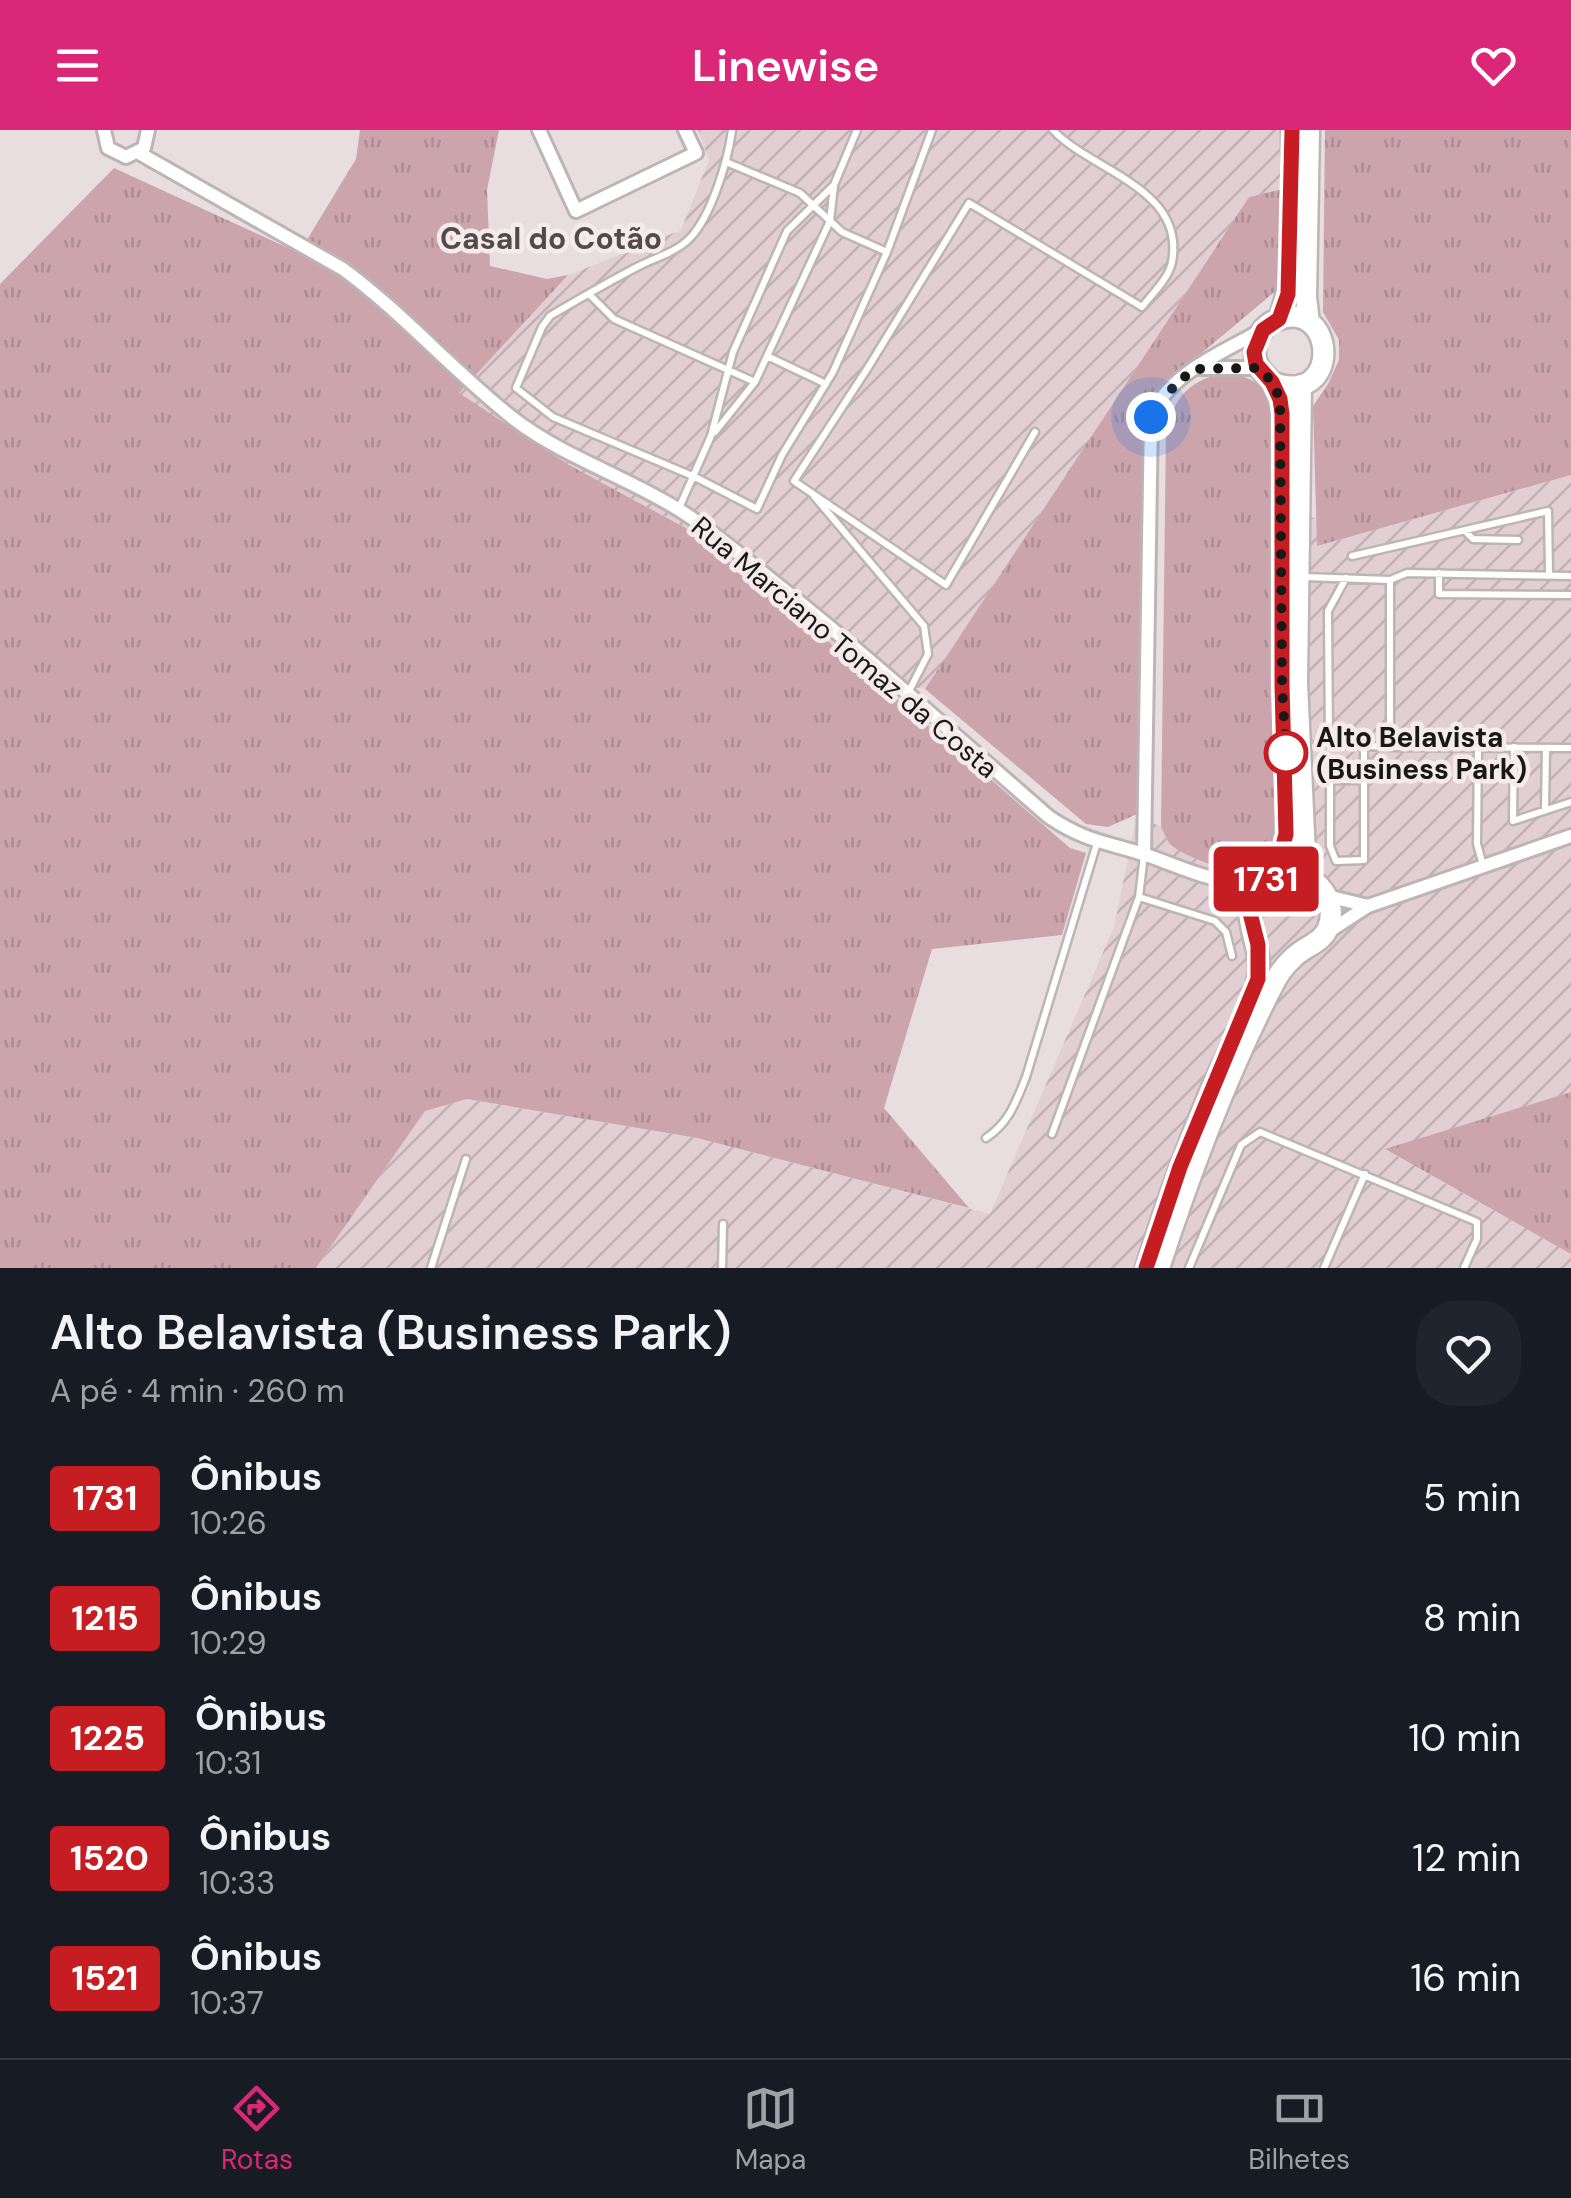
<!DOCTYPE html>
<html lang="pt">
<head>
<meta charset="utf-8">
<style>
	:root { --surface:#171b24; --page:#20242c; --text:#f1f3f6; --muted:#9ea1a6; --line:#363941; --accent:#db2777 }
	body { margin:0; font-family:"DM Sans",sans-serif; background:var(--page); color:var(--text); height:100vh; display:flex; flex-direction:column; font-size:38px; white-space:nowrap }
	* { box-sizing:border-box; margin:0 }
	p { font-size:32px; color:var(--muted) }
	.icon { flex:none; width:55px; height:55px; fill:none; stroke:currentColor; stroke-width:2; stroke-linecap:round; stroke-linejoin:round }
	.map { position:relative; height:1138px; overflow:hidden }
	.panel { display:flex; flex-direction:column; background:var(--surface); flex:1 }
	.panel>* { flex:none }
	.badge { padding:0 20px; border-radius:8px; font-size:35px; line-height:65px }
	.you { position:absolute; width:50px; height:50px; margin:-25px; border:8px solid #fff; border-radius:50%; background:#1a73e8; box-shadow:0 0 0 15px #1a73e833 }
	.map>.badge { position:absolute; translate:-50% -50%; box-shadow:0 0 0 5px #fff }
	.round { display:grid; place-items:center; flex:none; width:105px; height:105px; border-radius:40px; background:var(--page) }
	.headline { display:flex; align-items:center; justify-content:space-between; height:170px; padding:0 50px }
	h1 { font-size:48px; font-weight:600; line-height:75px }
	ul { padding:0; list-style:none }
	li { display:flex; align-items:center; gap:30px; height:120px; padding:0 50px }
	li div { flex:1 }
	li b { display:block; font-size:38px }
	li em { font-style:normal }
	li .badge { min-width:110px; font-weight:700; text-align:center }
	header { display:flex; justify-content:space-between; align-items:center; height:130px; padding:0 50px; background:var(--accent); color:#fff; font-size:45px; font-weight:600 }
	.tabs { display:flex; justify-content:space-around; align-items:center; height:140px; border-top:2px solid var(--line); background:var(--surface); font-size:28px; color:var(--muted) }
	.tabs a { display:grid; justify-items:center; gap:5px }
	.tabs .on { color:var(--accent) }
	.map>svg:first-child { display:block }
	.industrial { fill:url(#industrial-furrows) }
	.grass { fill:url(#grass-tufts) }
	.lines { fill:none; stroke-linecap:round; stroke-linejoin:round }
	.service-casing { stroke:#bdb4b5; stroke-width:11 }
	.minor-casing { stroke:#bdb4b5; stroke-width:18 }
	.primary-casing { stroke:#bdb4b5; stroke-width:25 }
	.service { stroke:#fff; stroke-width:6 }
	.minor { stroke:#fff; stroke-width:12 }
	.primary { stroke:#fff; stroke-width:20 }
	.line-casing { stroke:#fff; stroke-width:22 }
	.line { stroke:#c61d23; stroke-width:15 }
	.walk { stroke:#1a1717; stroke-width:10; stroke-dasharray:0 18 }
	.stop-dot { fill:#fff; stroke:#c61d23; stroke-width:5 }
	.labels { text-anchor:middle; stroke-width:9; stroke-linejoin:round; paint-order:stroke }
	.street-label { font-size:28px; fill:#1a1717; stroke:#f5ebed }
	.stop-label { font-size:28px; font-weight:bold; fill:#1a1717; stroke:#f5ebed; text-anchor:start }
	.neighbourhood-label { font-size:30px; font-weight:bold; fill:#524a4b; stroke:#f5ebed }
</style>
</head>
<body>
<header><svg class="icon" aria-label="menu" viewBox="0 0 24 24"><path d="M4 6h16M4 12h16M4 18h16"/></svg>Linewise<svg class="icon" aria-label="heart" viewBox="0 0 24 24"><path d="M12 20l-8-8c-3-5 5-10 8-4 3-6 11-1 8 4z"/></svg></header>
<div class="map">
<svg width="1571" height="1138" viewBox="0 0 1571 1138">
	<defs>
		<pattern id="industrial-furrows" width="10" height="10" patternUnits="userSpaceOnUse" patternTransform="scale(2.5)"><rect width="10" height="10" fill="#e2cfd3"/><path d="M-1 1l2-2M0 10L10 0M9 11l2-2" fill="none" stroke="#c1b1b4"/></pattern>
		<pattern id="grass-tufts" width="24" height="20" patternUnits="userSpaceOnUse" patternTransform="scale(2.5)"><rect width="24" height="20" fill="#cba4ac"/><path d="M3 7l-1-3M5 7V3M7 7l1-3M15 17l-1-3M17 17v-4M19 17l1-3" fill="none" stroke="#ae8c93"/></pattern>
	</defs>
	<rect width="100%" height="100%" fill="#e8dee0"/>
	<!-- industrial -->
	<path class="industrial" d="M 698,0 L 1308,0 L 1283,59 L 1249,67 L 925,559 L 877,551 L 693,402 L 569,335 L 458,263 L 490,220 L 569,145 L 681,100 L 709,30 Z
		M 1571,345 L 1571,962 L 1386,1020 L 1571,1124 L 1571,1138 L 316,1138 L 425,981 L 467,969 L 697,1008 L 990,1084 L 1114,797 L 1137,684 L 1161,697 L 1169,712 L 1278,642 L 1272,616 L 1275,585 L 1275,394 L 1316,387 L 1318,416 Z"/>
	<!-- grass -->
	<path class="grass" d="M 360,0 L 499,0 L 487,60 L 490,136 L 547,149 L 568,145 L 459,263 L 569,335 L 693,402 L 877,551 L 1070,718 L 1086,723 L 1062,805 L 932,819 L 884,978 L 969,1078 L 697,1008 L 467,969 L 425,981 L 316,1138 L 0,1138 L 0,154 L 114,38 L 299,123 L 356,29 Z
		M 1325,0 L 1571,0 L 1571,345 L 1317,416 L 1313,276 L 1328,254 L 1339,230 L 1339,210 L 1323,182 Z
		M 1283,59 L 1285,93 L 1279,158 L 1159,259 L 1143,284 L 1141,669 L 1137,684 L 1108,697 L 1086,694 L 925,559 L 1249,67 Z
		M 1221,244 C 1253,246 1260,251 1275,278 L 1275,585 C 1274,595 1272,607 1273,617 C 1276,661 1295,716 1249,744 C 1231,743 1181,726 1169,713 C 1168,711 1162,699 1161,697 L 1166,300 C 1176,267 1187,252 1221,244 Z
		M 1571,962 L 1571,1124 L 1385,1019 Z"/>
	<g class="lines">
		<!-- service casing -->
		<g class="service-casing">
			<path id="service" d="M 726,32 L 800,63 L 842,102 L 887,122 L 833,242 L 782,325 L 757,379 L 695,347 L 553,287 L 516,258 L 542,197 L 550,186 C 579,169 608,152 637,137 C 656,127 676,123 691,107 C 712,84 728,30 732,0
				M 887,122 L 932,0
				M 589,164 L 614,189 L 755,252 L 830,91 L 834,56
				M 767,226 L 826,254
				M 715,302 L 755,252
				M 1035,302 L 946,455 L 794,351 L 869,236 L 969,73 L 1142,177 C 1152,164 1169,148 1172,132 C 1186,58 1091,41 1053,0
				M 814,366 L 924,496 L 928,524 L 908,563
				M 679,378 L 711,306 L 733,222 L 787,101 L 834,55 L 857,0
				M 1465,401 L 1473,409 L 1518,410
				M 1352,426 L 1548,381 L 1549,443
				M 1439,443 L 1439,464 L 1571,465
				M 1304,447 L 1390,450 L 1407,443 L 1571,446
				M 1346,448 L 1328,481 L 1329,614 L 1390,617
				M 1390,450 L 1390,617 L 1571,618
				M 1478,617 L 1477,714 L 1483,735
				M 1514,617 L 1513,691 L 1571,672
				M 1364,650 L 1330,650 L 1330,716 L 1336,731 L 1364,730 L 1364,616
				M 1545,680 L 1546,618
				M 1139,767 L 1215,791 L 1226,802 L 1232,826
				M 1052,1004 L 1139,767 L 1144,725
				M 986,1008 C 1009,993 1016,972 1026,947 L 1097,713
				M 431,1138 L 466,1029
				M 722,1138 L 723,1094
				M 1189,1138 L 1241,1015 L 1260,1002 L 1477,1092 L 1477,1109 L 1464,1138
				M 1324,1138 L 1365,1044"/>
		</g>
		<!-- minor casing -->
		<g class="minor-casing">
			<path id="minor" d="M 104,0 L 108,18 L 126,27 L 144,18 L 148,0
				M 539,0 L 576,81 L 696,23 L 685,0
				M 139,23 L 343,139 C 404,184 454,242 514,289 C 565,328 628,347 681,381 C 717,404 750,433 783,459 C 875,532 961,611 1049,687 C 1088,713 1108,712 1149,726 C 1186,739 1220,757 1261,751
				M 1200,238 L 1259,238
				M 1144,725 L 1151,287 C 1168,244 1220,224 1258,202
				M 1327,766 L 1368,776
				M 1328,802 L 1368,776 L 1571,706"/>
		</g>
		<!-- primary casing -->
		<g class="primary-casing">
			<path id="primary" d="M 1279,189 C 1301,131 1292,61 1292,0
				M 1309,192 L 1306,167 L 1309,0
				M 1271,252 C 1343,280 1337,166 1276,190 C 1264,195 1255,207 1255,221 C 1254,237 1265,243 1273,254 C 1279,263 1280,273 1282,284 C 1283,374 1279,464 1282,554 C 1284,615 1301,689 1272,745
				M 1301,255 L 1297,553 L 1306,745
				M 1146,1138 C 1165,1078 1186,1019 1211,960 C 1226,925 1249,887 1258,849 C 1265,819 1238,787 1255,760 C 1280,719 1345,754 1328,798 C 1322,813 1305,816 1294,827 C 1285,835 1277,846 1272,857 C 1226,946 1190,1043 1159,1138"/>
		</g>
		<!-- service -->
		<use href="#service" class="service"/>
		<!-- minor -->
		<use href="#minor" class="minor"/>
		<!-- primary -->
		<use href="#primary" class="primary"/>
	</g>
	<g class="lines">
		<!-- line casing -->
		<g class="line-casing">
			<path id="line" d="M 1146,1138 L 1180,1037 L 1258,849 L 1258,815 L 1249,779 L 1255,760 L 1272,745 L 1278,734 L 1286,704 L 1282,556 L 1282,284 L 1280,269 L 1272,252 L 1256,234 L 1254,222 L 1263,200 L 1279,189 L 1288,164 L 1292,0"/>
		</g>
		<!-- line -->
		<use href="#line" class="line"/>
		<!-- walk -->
		<path class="walk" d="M 1151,287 L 1156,274 L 1193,239 L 1259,238 L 1272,252 L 1280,269 L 1282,556 L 1286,623"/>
	</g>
	<!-- markers -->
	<circle class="stop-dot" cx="1286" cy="623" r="20"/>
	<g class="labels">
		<!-- street labels -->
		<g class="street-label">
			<text transform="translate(845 517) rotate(40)" y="10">Rua Marciano Tomaz da Costa</text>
		</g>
		<!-- stop labels -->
		<g class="stop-label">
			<text x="1316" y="617">Alto Belavista<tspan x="1316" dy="32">(Business Park)</tspan></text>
		</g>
		<!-- neighbourhood labels -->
		<g class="neighbourhood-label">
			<text x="551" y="119">Casal do Cotão</text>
		</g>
	</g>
</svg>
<div class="you" style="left:1151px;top:287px"></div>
<b class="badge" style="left:1266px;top:749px;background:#c61d23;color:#fff">1731</b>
</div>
<section class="panel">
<div class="headline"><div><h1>Alto Belavista (Business Park)</h1><p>A pé · 4 min · 260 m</p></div><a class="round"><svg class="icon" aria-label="heart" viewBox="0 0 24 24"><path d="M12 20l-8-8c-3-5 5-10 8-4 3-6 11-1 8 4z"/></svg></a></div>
<ul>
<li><span class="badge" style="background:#c61d23;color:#fff">1731</span><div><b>Ônibus</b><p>10:26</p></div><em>5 min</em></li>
<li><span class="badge" style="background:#c61d23;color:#fff">1215</span><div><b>Ônibus</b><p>10:29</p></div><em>8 min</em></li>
<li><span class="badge" style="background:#c61d23;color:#fff">1225</span><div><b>Ônibus</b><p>10:31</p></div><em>10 min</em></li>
<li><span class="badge" style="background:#c61d23;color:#fff">1520</span><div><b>Ônibus</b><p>10:33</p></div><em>12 min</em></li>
<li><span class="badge" style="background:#c61d23;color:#fff">1521</span><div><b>Ônibus</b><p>10:37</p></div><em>16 min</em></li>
</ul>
</section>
<nav class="tabs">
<a class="on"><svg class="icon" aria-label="directions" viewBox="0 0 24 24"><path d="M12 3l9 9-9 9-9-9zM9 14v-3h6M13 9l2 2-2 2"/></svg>Rotas</a>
<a><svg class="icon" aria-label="map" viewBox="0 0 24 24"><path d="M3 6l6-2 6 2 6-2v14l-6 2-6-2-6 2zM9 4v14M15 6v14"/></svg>Mapa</a>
<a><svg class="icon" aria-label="tickets" viewBox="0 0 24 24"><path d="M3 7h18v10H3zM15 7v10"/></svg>Bilhetes</a>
</nav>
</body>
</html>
